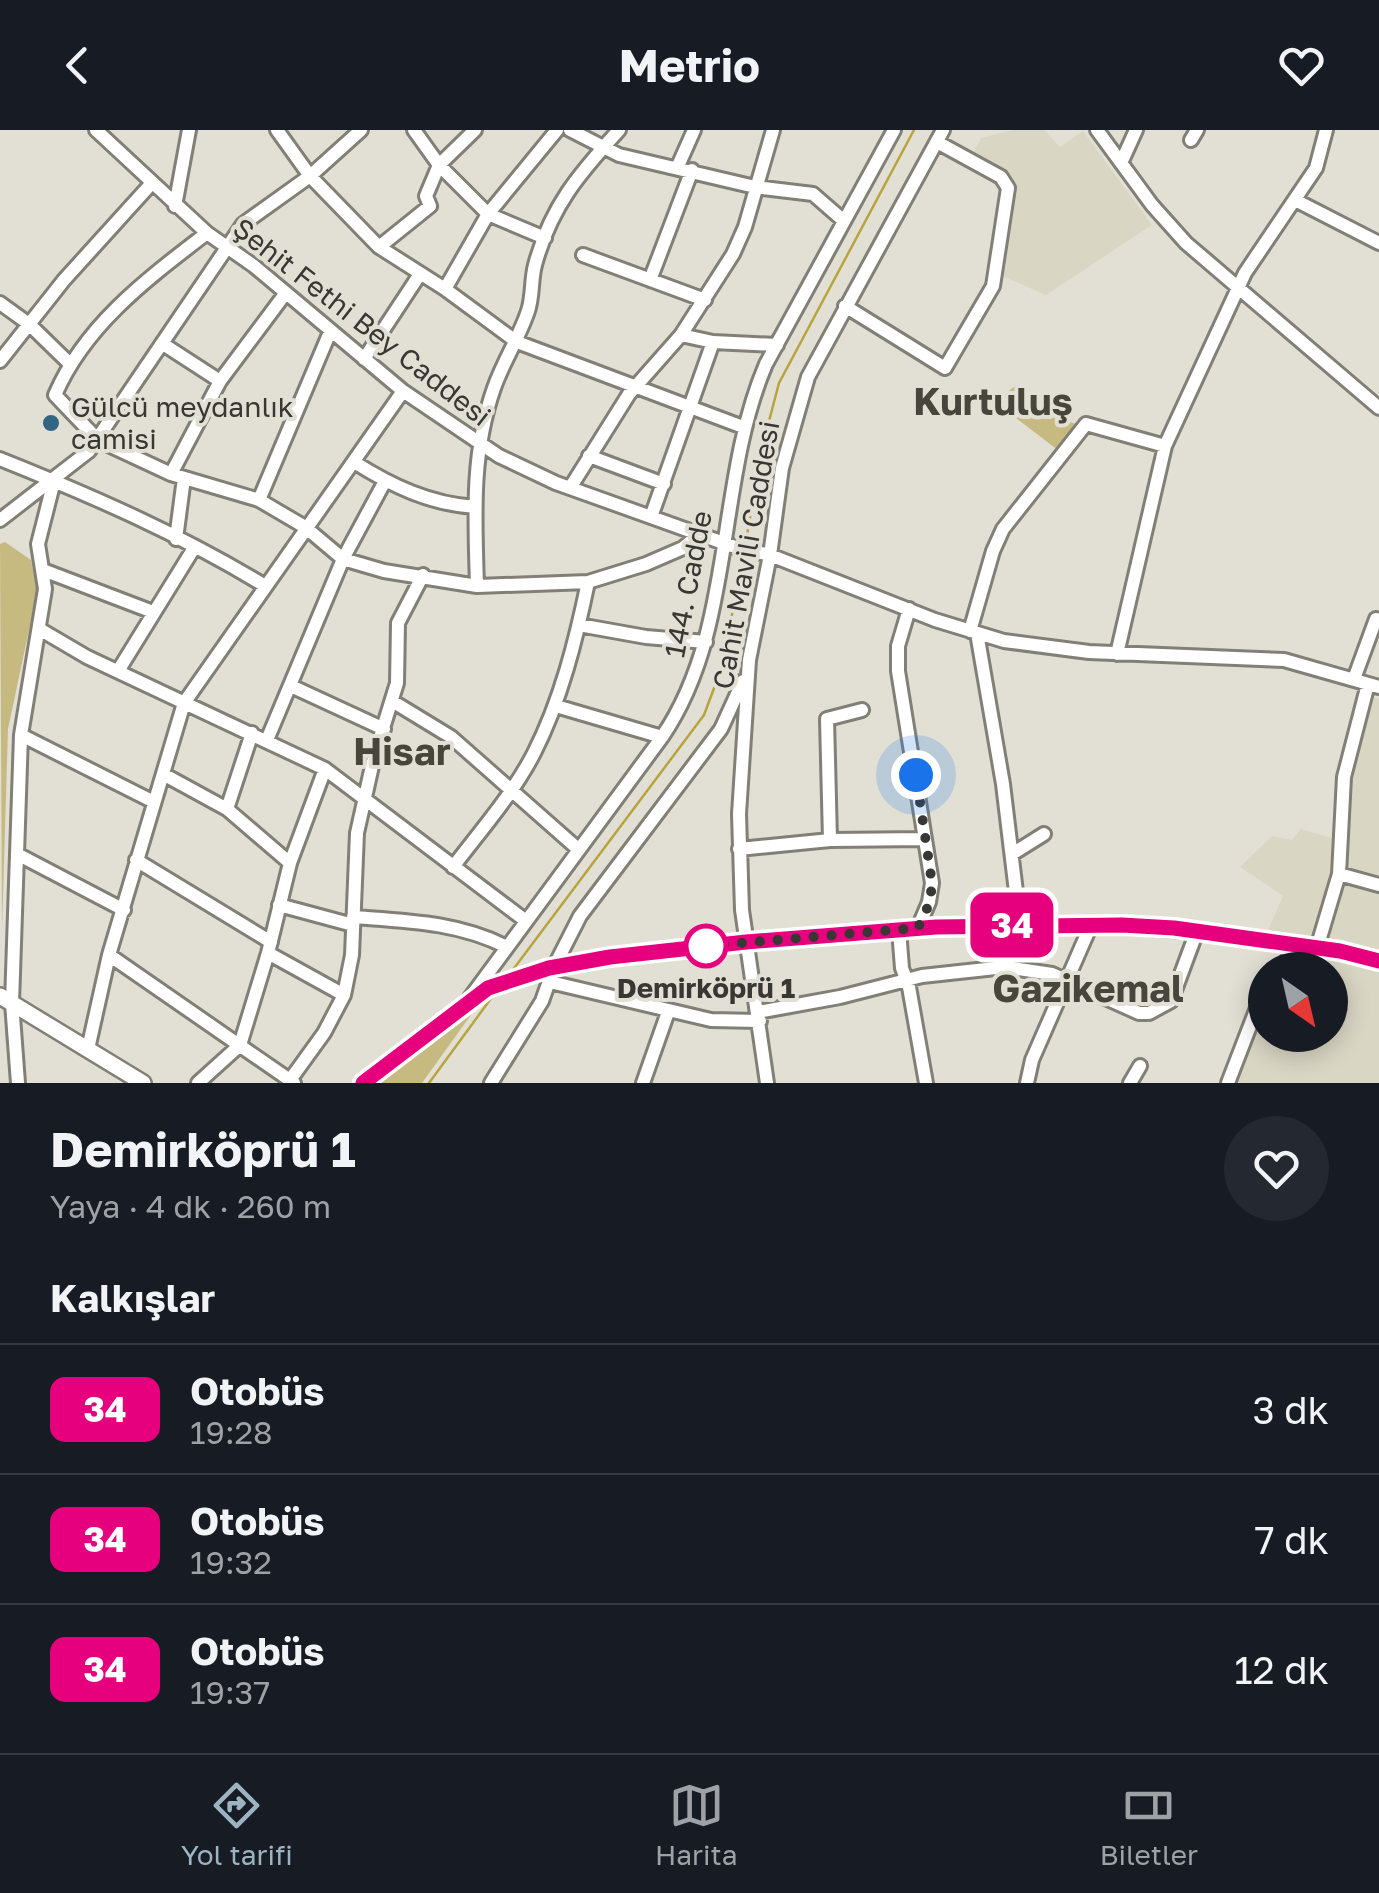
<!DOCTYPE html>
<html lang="tr">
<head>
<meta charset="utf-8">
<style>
	:root { --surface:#171b24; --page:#242831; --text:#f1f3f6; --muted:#9ea1a6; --line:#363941; --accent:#9cb3c2 }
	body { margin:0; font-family:"Golos Text",sans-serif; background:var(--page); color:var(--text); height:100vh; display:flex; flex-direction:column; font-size:38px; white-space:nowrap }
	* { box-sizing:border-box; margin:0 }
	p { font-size:32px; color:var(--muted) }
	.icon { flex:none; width:55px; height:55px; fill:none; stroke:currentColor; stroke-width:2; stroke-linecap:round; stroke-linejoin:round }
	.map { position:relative; height:953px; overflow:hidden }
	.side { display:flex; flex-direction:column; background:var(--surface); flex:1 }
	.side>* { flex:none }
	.badge { padding:0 20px; border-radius:15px; font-size:35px; line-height:65px }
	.needle { width:65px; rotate:146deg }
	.fabs { position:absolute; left:1248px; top:822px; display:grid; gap:20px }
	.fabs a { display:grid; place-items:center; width:100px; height:100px; border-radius:50%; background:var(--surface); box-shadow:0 5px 25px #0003; font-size:50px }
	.you { position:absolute; width:50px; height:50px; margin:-25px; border:8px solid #fff; border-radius:50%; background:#1a73e8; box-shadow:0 0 0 15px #1a73e833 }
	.map>.badge { position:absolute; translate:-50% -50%; box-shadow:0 0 0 5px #fff }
	h2 { padding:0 50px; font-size:38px; line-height:90px }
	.round { display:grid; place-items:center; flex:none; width:105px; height:105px; border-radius:52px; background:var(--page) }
	.overview { display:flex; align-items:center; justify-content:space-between; height:170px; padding:0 50px }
	h1 { font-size:48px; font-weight:700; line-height:75px }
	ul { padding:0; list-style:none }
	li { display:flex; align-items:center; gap:30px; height:130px; padding:0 50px; border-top:2px solid var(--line) }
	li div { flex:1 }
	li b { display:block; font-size:38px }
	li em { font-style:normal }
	li .badge { min-width:110px; font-weight:700; text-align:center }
	header { display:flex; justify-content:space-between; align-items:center; height:130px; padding:0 50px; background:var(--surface); font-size:45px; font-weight:700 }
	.tab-bar { display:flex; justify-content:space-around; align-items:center; height:140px; border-top:2px solid var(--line); background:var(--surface); font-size:28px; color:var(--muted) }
	.tab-bar a { display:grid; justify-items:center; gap:5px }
	.tab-bar .on { color:var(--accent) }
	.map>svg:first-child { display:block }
	.built { fill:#dad6c4 }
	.green { fill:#c7ba81 }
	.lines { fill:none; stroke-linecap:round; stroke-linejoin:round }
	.stream { stroke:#b8a43f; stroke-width:2.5 }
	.minor-casing { stroke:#817f76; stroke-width:18 }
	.major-casing { stroke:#817f76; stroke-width:20 }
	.minor { stroke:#fff; stroke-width:12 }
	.major { stroke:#fff; stroke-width:15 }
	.line-casing { stroke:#fff; stroke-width:22 }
	.line { stroke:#e6007e; stroke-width:15 }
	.walk { stroke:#383733; stroke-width:10; stroke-dasharray:0 18 }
	.poi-dot { fill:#336482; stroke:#e2e0d5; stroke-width:4 }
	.stop-dot { fill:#fff; stroke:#e6007e; stroke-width:5 }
	.labels { text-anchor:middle; stroke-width:8; stroke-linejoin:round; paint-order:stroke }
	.street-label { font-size:28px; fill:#383733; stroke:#e2e0d5 }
	.poi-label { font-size:28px; fill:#383733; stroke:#e2e0d5; text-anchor:start }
	.stop-label { font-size:28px; font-weight:bold; fill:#383733; stroke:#e2e0d5 }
	.district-label { font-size:38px; font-weight:bold; fill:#47453c; stroke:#e2e0d5 }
</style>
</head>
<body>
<header><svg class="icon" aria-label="back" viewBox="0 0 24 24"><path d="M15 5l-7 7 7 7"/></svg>Metrio<svg class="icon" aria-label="heart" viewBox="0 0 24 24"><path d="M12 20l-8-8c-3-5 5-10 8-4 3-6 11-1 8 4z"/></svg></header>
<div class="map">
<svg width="1379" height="953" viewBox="0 0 1379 953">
	<rect width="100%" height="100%" fill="#e2e0d5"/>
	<!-- built -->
	<path class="built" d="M 1013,0 L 1044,0 L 1060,17 L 1083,1 L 1152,95 L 1046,165 L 1000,145 L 1014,57 L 1007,43 L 972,25 L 981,8 Z
		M 1367,565 L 1379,569 L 1379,953 L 1236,953 L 1258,889 L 1265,888 L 1265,905 L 1330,905 L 1330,840 L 1284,840 L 1308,826 L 1309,812 L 1266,805 L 1283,766 L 1240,737 L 1272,706 L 1292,710 L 1301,699 L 1335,709 Z"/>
	<!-- green -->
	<path class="green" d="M 1015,256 L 1040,282 L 1079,295 L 1059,321 L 995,272 Z
		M 5,412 L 31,430 L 37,462 L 8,599 L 2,800 L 0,414 Z
		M 481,871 L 422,953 L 377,953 Z"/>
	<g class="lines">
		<!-- stream -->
		<path class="stream" d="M 745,416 L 764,310 L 779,253 L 914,0
			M 509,845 L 704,585 L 723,534 L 743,424
			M 429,953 L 495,863"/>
		<!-- minor casing -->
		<g class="minor-casing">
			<path id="minor" d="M 96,0 L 207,103 L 254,136 L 403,261 L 499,326 L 556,353 L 732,416 L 770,425 L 935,490 L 1004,511 L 1089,522 L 1284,530 L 1379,557
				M 277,0 L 310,46 L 379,117 L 445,159 L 517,212 L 743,297
				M 414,0 L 439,35 L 488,84 L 545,108
				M 570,0 L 619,25 L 755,57 L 813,64 L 844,91
				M 1097,0 L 1152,75 L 1186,113 L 1379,278
				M 1191,10 L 1197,0
				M 1121,33 L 1136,0
				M 678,36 L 694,0
				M 1295,70 L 1379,113
				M 175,76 L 189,0
				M 207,103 C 147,149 85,195 55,265 L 98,310 L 171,344 L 259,370 L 305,397 L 343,429 L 384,441 L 477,456 L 588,452 L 646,434 L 683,418 L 700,404
				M 379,117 L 430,76 L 426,66 L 439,35 L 475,0
				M 583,125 L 705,170
				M 650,150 L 692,40
				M 445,159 L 488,84 L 557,0
				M 0,173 L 29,194 L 69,233
				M 845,176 L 945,238 L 993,156 L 1008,58 L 1001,47 L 937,12
				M 681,205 L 713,212 L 777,215
				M 163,214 L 220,251
				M 364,229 L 420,144
				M 0,231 L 64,150 L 151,54
				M 589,326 L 664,354
				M 0,329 C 90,365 182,405 265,456
				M 354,332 C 392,356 430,374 475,377
				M 171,344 L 220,251 L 285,164
				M 570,358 L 629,264 L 681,205 L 733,124 L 745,97 L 773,0
				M 259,370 L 330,202
				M 651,387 L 713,212
				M 0,390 L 89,321 L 243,94 L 310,46 L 361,0
				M 176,409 L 184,348
				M 43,440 L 153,482
				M 477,456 C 475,389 471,323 494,258 C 503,232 519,208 528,181 C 533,166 531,150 535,135 C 551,76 579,44 619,0
				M 909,479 L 898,516 L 898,541 L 932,753 L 929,772 L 918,798
				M 579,495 L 646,507 L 706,512
				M 41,500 L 87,527 L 325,639 L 526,791
				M 970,501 L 993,421 L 1003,399 L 1086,294 L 1165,316
				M 977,503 L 1003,654 L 1020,795
				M 1117,524 L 1165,316 L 1245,143 L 1316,38 L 1326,0
				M 118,541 L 194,418
				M 1354,549 L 1376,489
				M 291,556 L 384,599
				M 392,571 L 451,607 L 578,719
				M 556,576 L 662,607
				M 21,605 L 154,672
				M 267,610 L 343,429 L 385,351
				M 163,644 L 227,679 L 290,733
				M 227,679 L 252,603
				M 830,710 L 827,589 L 862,580
				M 739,719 L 830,710 L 925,709
				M 17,724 L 124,780
				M 1012,724 L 1044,704
				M 136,730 L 271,812
				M 453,737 C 481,700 513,664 534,623 C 561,570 576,510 588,452
				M 1339,744 L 1379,755
				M 279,775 L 353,795
				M 353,787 C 406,791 458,792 507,817
				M 899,800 L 902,838 L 909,857 L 926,953
				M 1317,818 L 1339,744 L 1344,647 L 1368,554
				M 268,823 L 344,865
				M 109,825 L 294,953
				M 1277,840 L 1302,816
				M 550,852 L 711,890 L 760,891
				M 469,869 L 662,607 C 736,499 715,353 766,234 L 894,0
				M 758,882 L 840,867 L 922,846 L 1005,837 L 1052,844 L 1139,883 L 1149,883 L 1171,871 L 1197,801
				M 88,919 L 109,825 L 184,573 L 403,261
				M 290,950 L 324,903 L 344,865 L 352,825 L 357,703 L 374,627 L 397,553 L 398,493 L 423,445
				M 18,953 L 12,873 L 21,605 L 45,459 L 38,414 L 54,351
				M 198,953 L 240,915 L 268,823 L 290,733 L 325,639
				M 491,953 L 542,871 L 554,837 L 580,786 L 721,599 L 743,551
				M 643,953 L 668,882
				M 767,953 L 742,780 L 739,684 L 749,530 L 770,425 L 782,338 L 808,247 L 943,0
				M 1027,953 L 1032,930 L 1091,795
				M 1130,953 L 1140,936
				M 1228,953 L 1265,857"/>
		</g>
		<!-- major casing -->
		<g class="major-casing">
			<path id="major" d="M 0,866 L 143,953
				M 363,953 L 488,858 L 549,838 L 610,827 L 746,812 L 936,797 L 1122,795 L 1197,801 L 1340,821 L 1379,831"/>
		</g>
		<!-- minor -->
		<use href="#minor" class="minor"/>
		<!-- major -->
		<use href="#major" class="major"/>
	</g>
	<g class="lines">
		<!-- line casing -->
		<g class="line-casing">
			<path id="line" d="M 363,953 L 488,858 L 549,838 L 610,827 L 746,812 L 936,797 L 1122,795 L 1174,798 L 1340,821 L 1379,831"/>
		</g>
		<!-- line -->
		<use href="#line" class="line"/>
		<!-- walk -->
		<path class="walk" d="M 706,816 L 918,798 L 930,772 L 932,753 L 916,645"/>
	</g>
	<!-- markers -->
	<circle class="poi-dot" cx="51" cy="293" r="10"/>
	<circle class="stop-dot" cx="706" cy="816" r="20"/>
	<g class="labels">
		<!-- street labels -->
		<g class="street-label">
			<text transform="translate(362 192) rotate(38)" y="10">Şehit Fethi Bey Caddesi</text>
			<text transform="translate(746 425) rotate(-80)" y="10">Cahit Mavili Caddesi</text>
			<text transform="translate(688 454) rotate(-79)" y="10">144. Cadde</text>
		</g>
		<!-- poi labels -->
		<g class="poi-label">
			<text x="71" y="287">Gülcü meydanlık<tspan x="71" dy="32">camisi</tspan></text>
		</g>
		<!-- stop labels -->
		<g class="stop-label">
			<text x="706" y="868">Demirköprü 1</text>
		</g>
		<!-- district labels -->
		<g class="district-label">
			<text x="993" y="285">Kurtuluş</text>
			<text x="402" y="635">Hisar</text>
			<text x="1088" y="872">Gazikemal</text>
		</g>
	</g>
</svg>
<div class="fabs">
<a><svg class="needle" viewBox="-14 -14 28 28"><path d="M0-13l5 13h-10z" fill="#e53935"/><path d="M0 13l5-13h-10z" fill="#9ea1a6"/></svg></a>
</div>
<div class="you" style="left:916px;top:645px"></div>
<b class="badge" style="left:1012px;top:795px;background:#e6007e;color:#fff">34</b>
</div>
<section class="side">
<div class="overview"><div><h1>Demirköprü 1</h1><p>Yaya · 4 dk · 260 m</p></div><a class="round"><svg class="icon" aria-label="heart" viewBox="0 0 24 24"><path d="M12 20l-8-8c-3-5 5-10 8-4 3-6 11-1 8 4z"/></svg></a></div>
<h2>Kalkışlar</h2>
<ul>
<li><span class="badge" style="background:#e6007e;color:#fff">34</span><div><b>Otobüs</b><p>19:28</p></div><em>3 dk</em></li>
<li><span class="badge" style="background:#e6007e;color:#fff">34</span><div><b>Otobüs</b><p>19:32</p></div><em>7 dk</em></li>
<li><span class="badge" style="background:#e6007e;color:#fff">34</span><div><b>Otobüs</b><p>19:37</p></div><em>12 dk</em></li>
</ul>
</section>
<nav class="tab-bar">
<a class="on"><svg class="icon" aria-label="directions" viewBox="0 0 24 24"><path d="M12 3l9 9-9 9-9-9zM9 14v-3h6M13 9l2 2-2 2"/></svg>Yol tarifi</a>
<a><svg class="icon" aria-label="map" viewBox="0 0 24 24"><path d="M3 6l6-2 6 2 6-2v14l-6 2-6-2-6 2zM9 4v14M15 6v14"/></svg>Harita</a>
<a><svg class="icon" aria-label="tickets" viewBox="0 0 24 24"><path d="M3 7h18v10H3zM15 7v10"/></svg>Biletler</a>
</nav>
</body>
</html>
